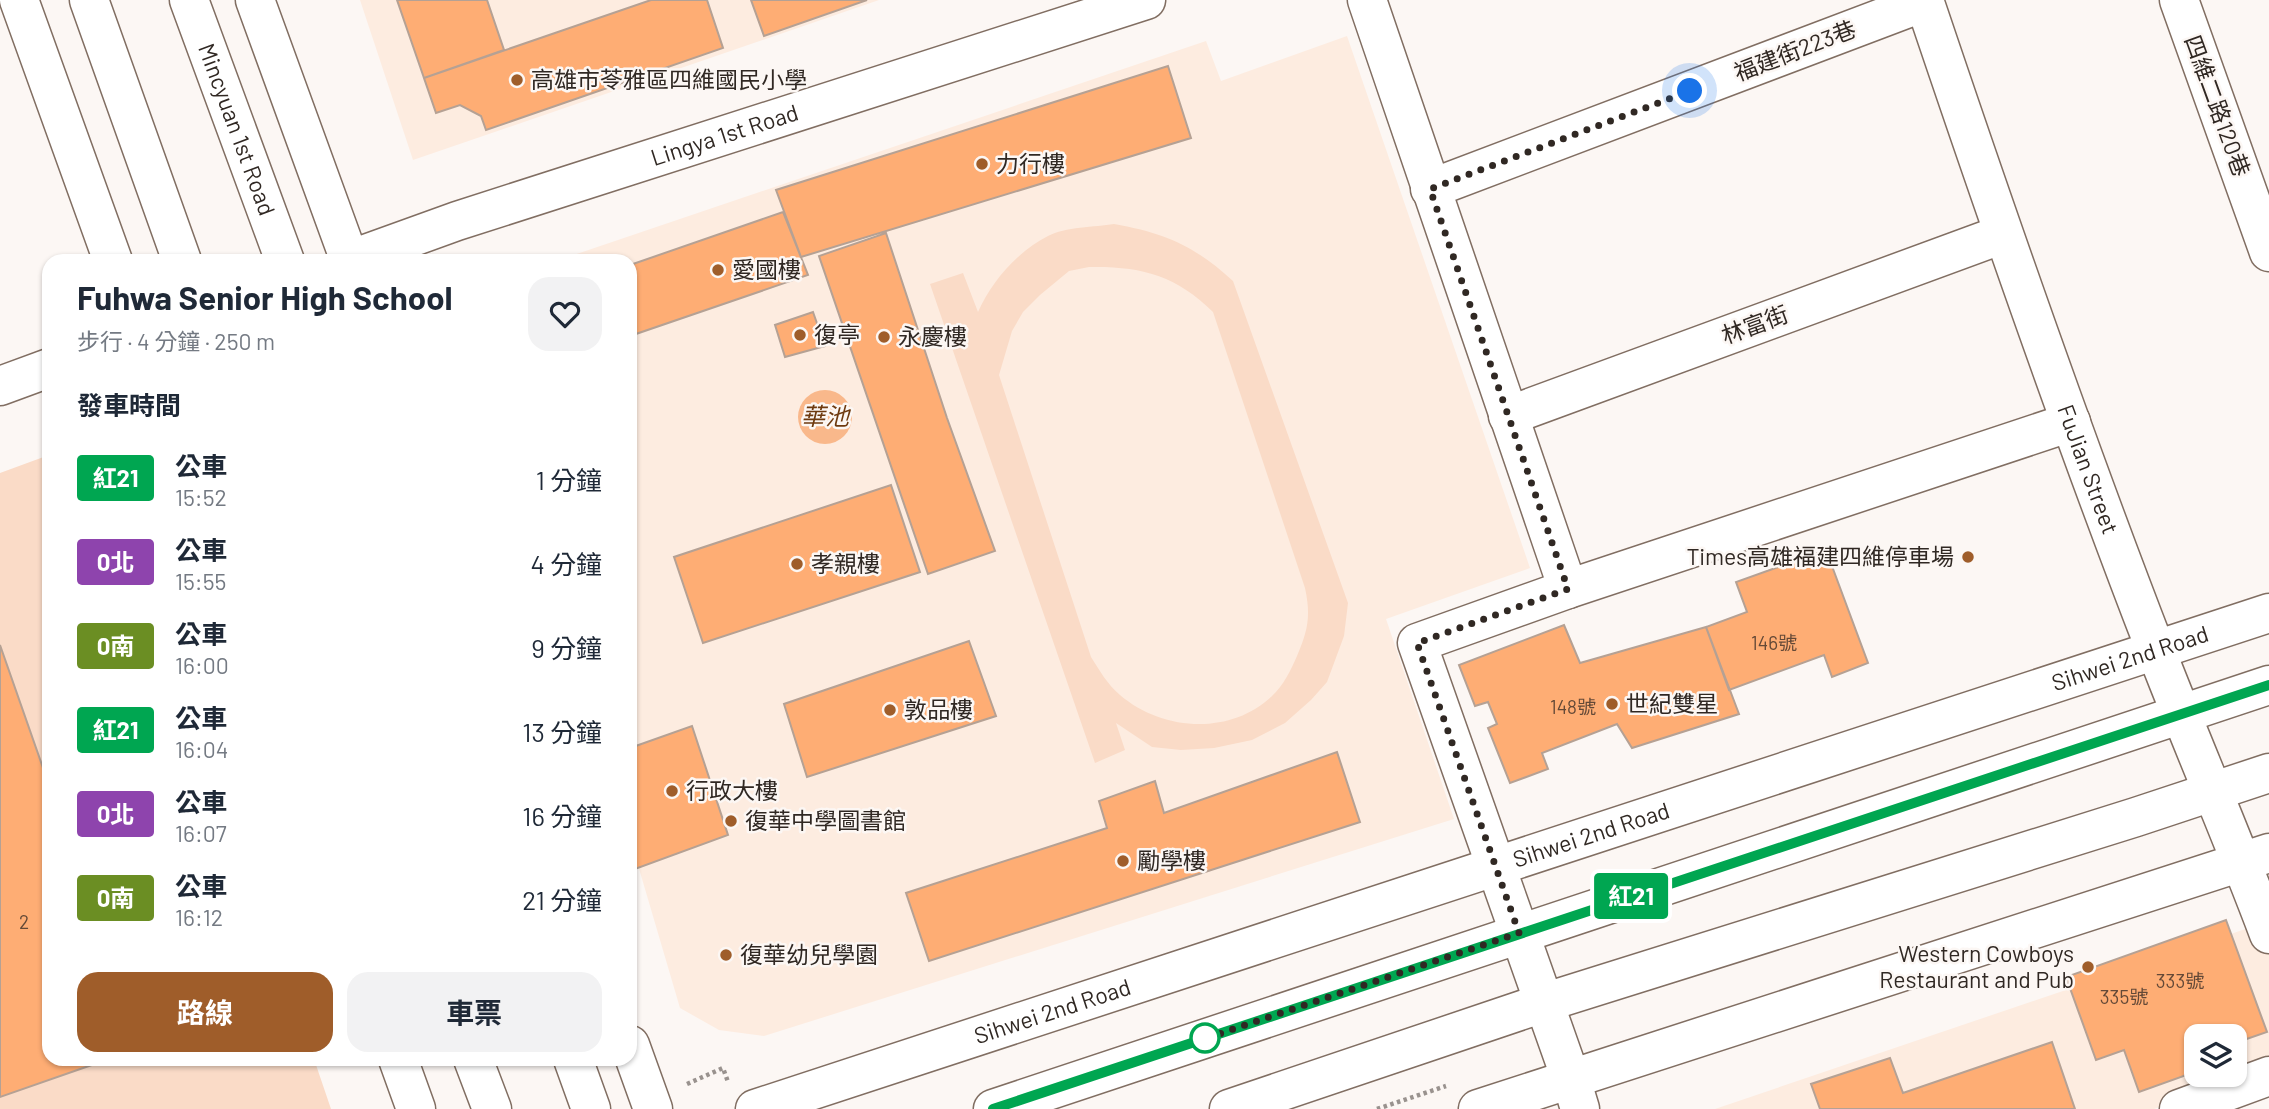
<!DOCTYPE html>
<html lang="zh-TW">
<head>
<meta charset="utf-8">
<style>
	:root { --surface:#fff; --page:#f2f2f3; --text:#1f2937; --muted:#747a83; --accent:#9f5d2a }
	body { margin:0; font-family:Barlow,"Noto Sans TC",sans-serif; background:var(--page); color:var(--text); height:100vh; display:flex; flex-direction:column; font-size:26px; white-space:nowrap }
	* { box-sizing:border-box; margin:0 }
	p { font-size:23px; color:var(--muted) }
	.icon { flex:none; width:38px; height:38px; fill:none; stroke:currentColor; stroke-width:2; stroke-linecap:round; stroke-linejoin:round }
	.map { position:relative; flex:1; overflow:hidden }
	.drawer { position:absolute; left:42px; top:254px; width:595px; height:812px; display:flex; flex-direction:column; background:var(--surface); border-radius:21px; box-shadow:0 2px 5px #0004 }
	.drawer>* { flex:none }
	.badge { padding:0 14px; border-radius:5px; font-size:24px; line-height:46px }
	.fabs { position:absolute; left:2184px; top:1024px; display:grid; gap:14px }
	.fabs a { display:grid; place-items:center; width:63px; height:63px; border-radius:14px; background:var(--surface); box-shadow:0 2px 5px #0004; font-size:35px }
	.you { position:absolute; width:35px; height:35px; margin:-18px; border:5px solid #fff; border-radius:50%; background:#1a73e8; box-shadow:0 0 0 10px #1a73e833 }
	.map>.badge { position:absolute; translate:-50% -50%; box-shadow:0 0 0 4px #fff }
	h2 { padding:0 35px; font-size:26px; line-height:63px }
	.round { display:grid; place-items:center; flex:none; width:74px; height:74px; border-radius:21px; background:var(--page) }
	.headline { display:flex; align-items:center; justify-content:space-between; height:119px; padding:0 35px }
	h1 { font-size:33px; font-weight:700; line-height:52px }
	.primary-button { display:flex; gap:14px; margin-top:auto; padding:14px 35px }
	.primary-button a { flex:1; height:80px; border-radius:21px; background:var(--accent); color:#fff; font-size:28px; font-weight:700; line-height:80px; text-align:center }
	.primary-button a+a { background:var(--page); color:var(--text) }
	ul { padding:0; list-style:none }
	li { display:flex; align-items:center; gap:21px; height:84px; padding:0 35px }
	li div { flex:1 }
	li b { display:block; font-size:26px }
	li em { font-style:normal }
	li .badge { min-width:77px; font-weight:700; text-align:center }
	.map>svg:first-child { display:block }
	.built { fill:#fdece0; fill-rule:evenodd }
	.green { fill:#fadbc7; fill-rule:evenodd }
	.water { fill:#f9b88b }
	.building { fill:#fead74; stroke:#b5a194; stroke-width:2 }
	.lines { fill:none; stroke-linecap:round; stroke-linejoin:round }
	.street-casing { stroke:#816e62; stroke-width:41 }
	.secondary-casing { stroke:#816e62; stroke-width:41 }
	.path { stroke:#99928e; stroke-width:4.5; stroke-dasharray:3.5 3.5; stroke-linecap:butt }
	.street { stroke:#fff; stroke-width:38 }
	.secondary { stroke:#fff; stroke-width:38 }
	.line-casing { stroke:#fff; stroke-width:16 }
	.line { stroke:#00a651; stroke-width:10 }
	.walk { stroke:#302823; stroke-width:7; stroke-dasharray:0 12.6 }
	.poi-dot { fill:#9f5d2a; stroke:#fcf7f4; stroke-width:2.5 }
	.stop-dot { fill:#fff; stroke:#00a651; stroke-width:3.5 }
	.labels { text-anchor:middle; stroke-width:5; stroke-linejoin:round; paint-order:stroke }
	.number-label { font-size:19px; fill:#644937 }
	.street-label { font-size:23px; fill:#302823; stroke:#fcf7f4 }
	.poi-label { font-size:23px; fill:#302823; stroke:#fcf7f4; text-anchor:start }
	.water-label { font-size:24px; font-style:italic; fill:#6e3a0f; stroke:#fcf7f4 }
</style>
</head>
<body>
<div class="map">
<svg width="2269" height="1109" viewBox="0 0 2269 1109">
	<rect width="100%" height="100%" fill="#fcf7f4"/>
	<!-- built -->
	<path class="built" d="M 360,0 L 879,0 L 413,160 Z
		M 1347,36 L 1530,568 L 1386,619 L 1454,819 L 764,1036 L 719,1030 L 680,1008 L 630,838 L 630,261 L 556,261 L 1206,41 L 1221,81 Z
		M 2269,921 L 2269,1067 L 2154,1109 L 1715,1109 ZM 2196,1036 L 2235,1036 L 2235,1074 L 2196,1074 Z"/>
	<!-- green -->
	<path class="green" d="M 1114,224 C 1165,233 1195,246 1233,281 L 1348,603 L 1344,636 L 1327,682 L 1311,700 L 1285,723 L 1252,740 L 1214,748 L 1181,750 L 1152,747 L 1116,723 L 1125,750 L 1095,763 L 930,284 L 963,273 L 978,312 C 992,281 1017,252 1048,236 C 1065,227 1095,227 1114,224 ZM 1089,267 C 1140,266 1176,275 1213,312 L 1305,588 C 1311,616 1308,630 1297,656 C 1291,670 1283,686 1272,696 C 1230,736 1162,731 1120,695 C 1107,684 1100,671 1091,657 L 999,375 L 1012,331 L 1023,312 L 1040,295 L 1069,271 Z
		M 49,455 L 49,1059 L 314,1059 L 331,1109 L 0,1109 L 0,473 Z"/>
	<!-- water -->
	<path class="water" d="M798 417a27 27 0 1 1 54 0a27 27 0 1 1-54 0Z"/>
	<!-- building -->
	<path class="building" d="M 397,0 L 487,0 L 504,50 L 424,78 Z
		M 651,0 L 707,0 L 723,48 L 486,130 L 481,116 L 460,105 L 436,113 L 424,78 Z
		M 751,0 L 867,0 L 764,36 Z
		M 1168,66 L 1191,138 L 801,257 L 776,190 Z
		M 783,212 L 808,275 L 630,336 L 630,265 Z
		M 886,233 L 947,418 L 995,551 L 928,574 L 819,256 Z
		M 813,312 L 825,346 L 785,357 L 775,325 Z
		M 891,485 L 920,572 L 703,643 L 674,557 Z
		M 1826,550 L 1868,663 L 1832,677 L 1824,655 L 1729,690 L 1706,627 L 1747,612 L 1736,582 Z
		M 1564,625 L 1580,663 L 1706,627 L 1739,714 L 1632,748 L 1617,724 L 1542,753 L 1548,769 L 1510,783 L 1488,728 L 1497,724 L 1488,702 L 1475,706 L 1459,665 Z
		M 969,641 L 996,716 L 807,777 L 784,704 Z
		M 0,645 L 49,785 L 49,1059 L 109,1059 L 0,1097 Z
		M 692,726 L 728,835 L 635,869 L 630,854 L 630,748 Z
		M 1337,752 L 1360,822 L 929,961 L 906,893 L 1107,828 L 1099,801 L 1155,781 L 1164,813 Z
		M 2226,920 L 2267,1032 L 2235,1043 L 2235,1036 L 2196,1036 L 2196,1056 L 2190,1058 L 2195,1072 L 2139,1092 L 2124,1050 L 2096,1060 L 2066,977 Z
		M 2052,1042 L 2075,1109 L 1820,1109 L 1811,1084 L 1890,1058 L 1903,1093 Z"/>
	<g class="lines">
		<!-- street casing -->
		<g class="street-casing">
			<g id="street">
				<path d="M 1367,0 L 1568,589"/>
				<path id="s1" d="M 1924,0 C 1997,217 2072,434 2155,648 C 2192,744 2233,838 2269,934"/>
				<path d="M 2179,0 L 2269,252"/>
				<path d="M 1430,189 L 1924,2"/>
				<path d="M 1508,416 L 2003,234"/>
				<path d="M 1580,1109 L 1571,1079 L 1417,643 L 1568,589 L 2071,422"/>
				<path d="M 2179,1109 L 2269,1076"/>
			</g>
		</g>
		<!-- secondary casing -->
		<g class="secondary-casing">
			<g id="secondary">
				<path d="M 19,0 L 113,261"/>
				<path d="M 89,0 L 182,261"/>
				<path id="s2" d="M 189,0 L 285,261"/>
				<path d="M 255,0 L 350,261"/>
				<path id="s3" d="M 346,261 L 457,221 L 1146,0"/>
				<path d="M 0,386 L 49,368"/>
				<path d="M 630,1045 L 653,1109"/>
				<path d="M 398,1059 L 416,1109"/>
				<path d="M 473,1059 L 492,1109"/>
				<path d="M 573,1059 L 591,1109"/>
				<path id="s4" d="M 755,1109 L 2269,613"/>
				<path d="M 993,1109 L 2269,685"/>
				<path d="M 1229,1109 L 1543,1003 L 2136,817 L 2269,773"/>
				<path d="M 1478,1109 L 2269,853"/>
			</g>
		</g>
		<!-- path -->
		<path class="path" d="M 687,1084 L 723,1068 L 728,1082
			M 1377,1109 L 1446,1086"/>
		<!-- street -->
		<use href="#street" class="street"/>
		<!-- secondary -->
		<use href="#secondary" class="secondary"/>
	</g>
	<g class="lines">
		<!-- line casing -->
		<g class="line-casing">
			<path id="line" d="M 993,1109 L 2269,685"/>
		</g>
		<!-- line -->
		<use href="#line" class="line"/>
		<!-- walk -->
		<path class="walk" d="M 1205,1038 L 1195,1042 L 1519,933 L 1417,643 L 1568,589 L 1430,189 L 1690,91"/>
	</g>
	<!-- markers -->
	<g class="poi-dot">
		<circle cx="517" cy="80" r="7"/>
		<circle cx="982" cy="164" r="7"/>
		<circle cx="718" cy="270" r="7"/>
		<circle cx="800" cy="335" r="7"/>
		<circle cx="884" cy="337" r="7"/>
		<circle cx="1968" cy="557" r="7"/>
		<circle cx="797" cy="564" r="7"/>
		<circle cx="1612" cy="704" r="7"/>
		<circle cx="890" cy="710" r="7"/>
		<circle cx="672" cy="791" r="7"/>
		<circle cx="731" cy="821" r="7"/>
		<circle cx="1123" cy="861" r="7"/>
		<circle cx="726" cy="955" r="7"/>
		<circle cx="2088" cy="967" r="7"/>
	</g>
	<circle class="stop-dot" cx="1205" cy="1038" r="14"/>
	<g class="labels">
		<!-- number labels -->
		<g class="number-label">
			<text x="1774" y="650">146號</text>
			<text x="1573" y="714">148號</text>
			<text x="24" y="929">2</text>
			<text x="2180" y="988">333號</text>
			<text x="2124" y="1004">335號</text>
		</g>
		<!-- street labels -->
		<g class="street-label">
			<text transform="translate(1795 51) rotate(-21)" y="8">福建街223巷</text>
			<text transform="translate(2217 106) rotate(70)" y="8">四維二路120巷</text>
			<text dy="8" stroke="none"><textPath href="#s2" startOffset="138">Mincyuan 1st Road</textPath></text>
			<text dy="8" stroke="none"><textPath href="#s3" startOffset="399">Lingya 1st Road</textPath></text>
			<text transform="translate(1755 325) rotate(-20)" y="8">林富街</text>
			<text dy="8" stroke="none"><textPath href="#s1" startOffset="497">FuJian Street</textPath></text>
			<text dy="8" stroke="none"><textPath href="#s4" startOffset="1447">Sihwei 2nd Road</textPath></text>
			<text dy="8" stroke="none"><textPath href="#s4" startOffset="880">Sihwei 2nd Road</textPath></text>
			<text dy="8" stroke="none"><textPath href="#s4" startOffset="313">Sihwei 2nd Road</textPath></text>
		</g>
		<!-- poi labels -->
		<g class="poi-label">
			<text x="531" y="88">高雄市苓雅區四維國民小學</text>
			<text x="996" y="172">力行樓</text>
			<text x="732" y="278">愛國樓</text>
			<text x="814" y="343">復亭</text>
			<text x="898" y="345">永慶樓</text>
			<text x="1954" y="565" text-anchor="end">Times高雄福建四維停車場</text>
			<text x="811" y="572">孝親樓</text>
			<text x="1626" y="712">世紀雙星</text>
			<text x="904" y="718">敦品樓</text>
			<text x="686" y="799">行政大樓</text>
			<text x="745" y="829">復華中學圖書館</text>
			<text x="1137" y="869">勵學樓</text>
			<text x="2074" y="962" text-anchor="end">Western Cowboys<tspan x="2074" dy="26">Restaurant and Pub</tspan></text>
			<text x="740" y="963">復華幼兒學園</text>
		</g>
		<!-- water labels -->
		<g class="water-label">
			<text x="825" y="425">華池</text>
		</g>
	</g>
</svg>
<div class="fabs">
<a><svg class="icon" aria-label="layers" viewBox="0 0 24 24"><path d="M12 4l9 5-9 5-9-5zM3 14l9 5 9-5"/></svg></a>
</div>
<div class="you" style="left:1690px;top:91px"></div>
<b class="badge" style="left:1631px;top:896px;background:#00a651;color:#fff">紅21</b>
<section class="drawer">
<div class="headline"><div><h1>Fuhwa Senior High School</h1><p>步行 · 4 分鐘 · 250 m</p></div><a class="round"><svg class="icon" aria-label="heart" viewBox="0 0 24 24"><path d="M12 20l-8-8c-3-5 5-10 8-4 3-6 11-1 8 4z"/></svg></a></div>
<h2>發車時間</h2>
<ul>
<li><span class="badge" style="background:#00a651;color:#fff">紅21</span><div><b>公車</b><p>15:52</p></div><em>1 分鐘</em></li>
<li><span class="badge" style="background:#8e44ad;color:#fff">0北</span><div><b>公車</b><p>15:55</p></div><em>4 分鐘</em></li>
<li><span class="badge" style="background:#6b8e23;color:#fff">0南</span><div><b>公車</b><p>16:00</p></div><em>9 分鐘</em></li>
<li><span class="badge" style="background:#00a651;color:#fff">紅21</span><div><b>公車</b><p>16:04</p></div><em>13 分鐘</em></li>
<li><span class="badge" style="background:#8e44ad;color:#fff">0北</span><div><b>公車</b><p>16:07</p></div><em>16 分鐘</em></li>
<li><span class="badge" style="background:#6b8e23;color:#fff">0南</span><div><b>公車</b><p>16:12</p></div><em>21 分鐘</em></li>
</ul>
<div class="primary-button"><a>路線</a><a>車票</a></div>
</section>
</div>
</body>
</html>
